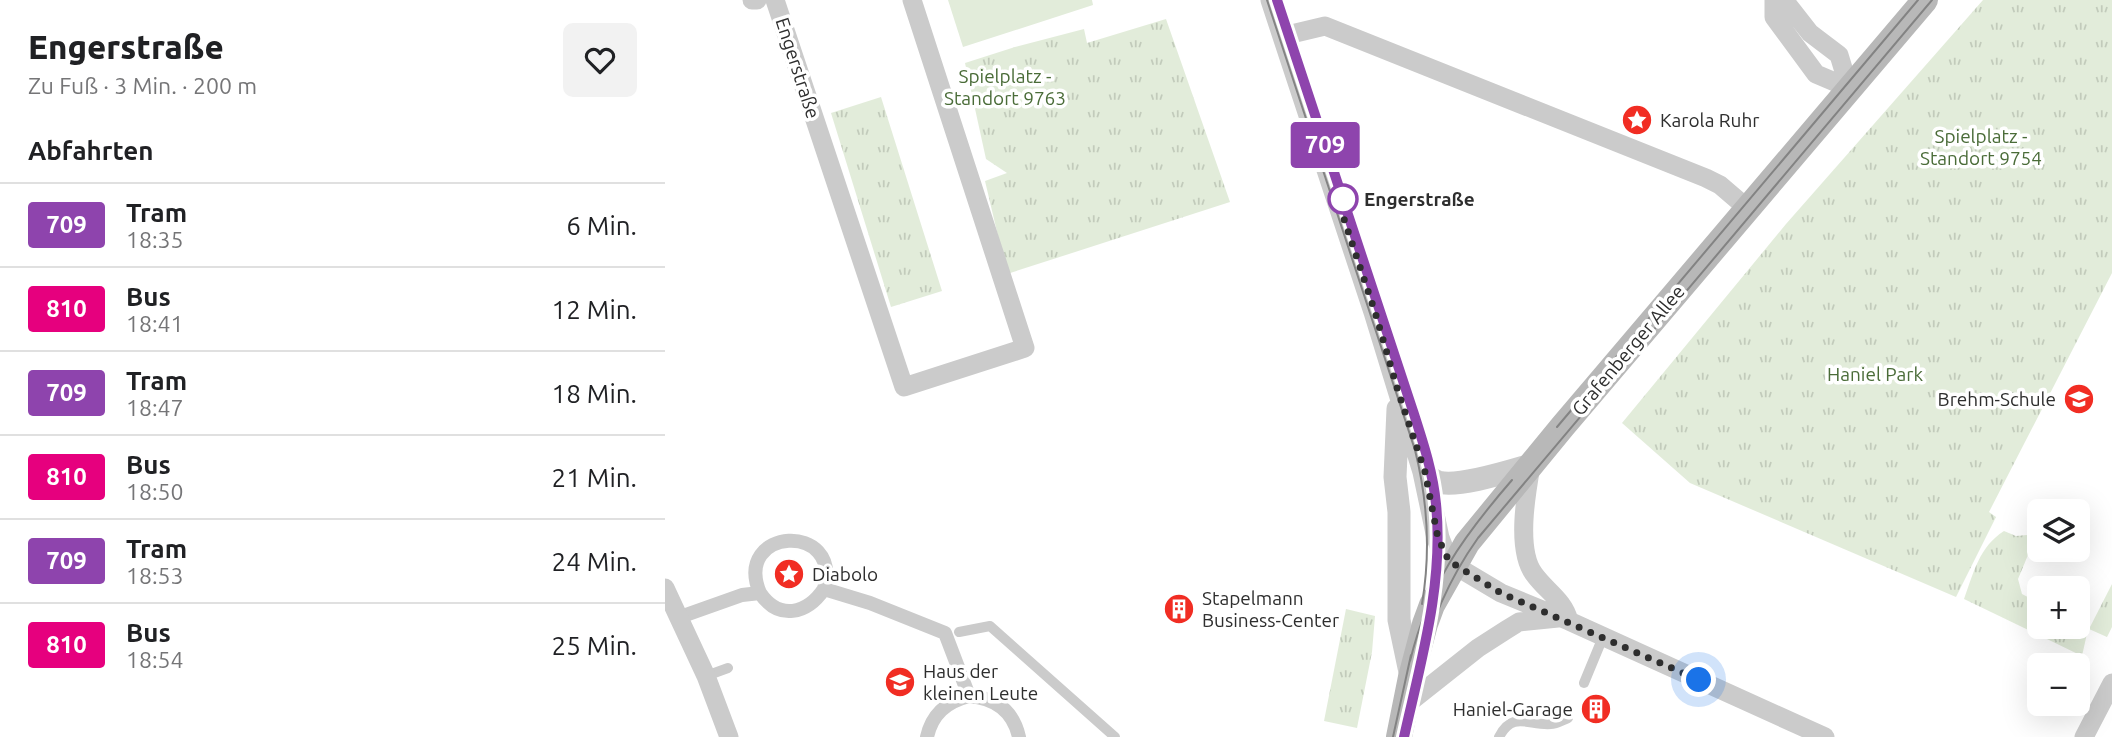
<!DOCTYPE html>
<html lang="de">
<head>
<meta charset="utf-8">
<style>
	:root { --surface:#fff; --page:#f2f2f2; --text:#202124; --muted:#757577; --line:#e0e0e0 }
	body { margin:0; font-family:Ubuntu,sans-serif; background:var(--page); color:var(--text); height:100vh; display:flex; flex-direction:column; font-size:26px; white-space:nowrap }
	* { box-sizing:border-box; margin:0 }
	p { font-size:23px; color:var(--muted) }
	.icon { flex:none; width:38px; height:38px; fill:none; stroke:currentColor; stroke-width:2; stroke-linecap:round; stroke-linejoin:round }
	.map { position:relative; flex:1; overflow:hidden }
	.panel { display:flex; flex-direction:column; background:var(--surface); width:665px }
	.panel>* { flex:none }
	.badge { padding:0 14px; border-radius:5px; font-size:24px; line-height:46px }
	.tools { position:absolute; left:1362px; top:499px; display:grid; gap:14px }
	.tools a { display:grid; place-items:center; width:63px; height:63px; border-radius:10px; background:var(--surface); box-shadow:0 7px 28px #0002; font-size:35px }
	.you { position:absolute; width:35px; height:35px; margin:-18px; border:5px solid #fff; border-radius:50%; background:#1a73e8; box-shadow:0 0 0 10px #1a73e833 }
	.map>.badge { position:absolute; translate:-50% -50%; box-shadow:0 0 0 4px #fff }
	h2 { padding:0 28px; font-size:26px; line-height:63px }
	.round { display:grid; place-items:center; flex:none; width:74px; height:74px; border-radius:10px; background:var(--page) }
	.summary { display:flex; align-items:center; justify-content:space-between; height:119px; padding:0 28px }
	h1 { font-size:33px; font-weight:800; line-height:52px }
	ul { padding:0; list-style:none }
	li { display:flex; align-items:center; gap:21px; height:84px; padding:0 28px; border-top:2px solid var(--line) }
	li div { flex:1 }
	li b { display:block; font-size:26px }
	li em { font-style:normal }
	li .badge { min-width:77px; font-weight:700; text-align:center }
	main { display:flex; flex:1; min-height:0 }
	.map>svg:first-child { display:block }
	.grass { fill:url(#grass-tufts) }
	.pitch { fill:#e2ecda }
	.lines { fill:none; stroke-linecap:round; stroke-linejoin:round }
	.service { stroke:#cbcbcb; stroke-width:10 }
	.pedestrian { stroke:#cbcbcb; stroke-width:14 }
	.minor { stroke:#cbcbcb; stroke-width:19 }
	.tertiary { stroke:#cbcbcb; stroke-width:23 }
	.secondary { stroke:#b8b8b8; stroke-width:26 }
	.tram { stroke:#838383; stroke-width:2 }
	.line-casing { stroke:#fff; stroke-width:16 }
	.line { stroke:#8e44ad; stroke-width:10 }
	.walk { stroke:#2e2e2e; stroke-width:7; stroke-dasharray:0 12.6 }
	.stop-dot { fill:#fff; stroke:#8e44ad; stroke-width:3.5 }
	.labels { text-anchor:middle; stroke-width:7; stroke-linejoin:round; paint-order:stroke }
	.street-label { font-size:19px; fill:#2e2e2e; stroke:#fff }
	.park-label { font-size:19px; fill:#4a6c38; stroke:#fff }
	.poi-label { font-size:19px; fill:#2e2e2e; stroke:#fff; text-anchor:start }
	.stop-label { font-size:19px; font-weight:bold; fill:#2e2e2e; stroke:#fff; text-anchor:start }
</style>
</head>
<body>
<main>
<section class="panel">
<div class="summary"><div><h1>Engerstraße</h1><p>Zu Fuß · 3 Min. · 200 m</p></div><a class="round"><svg class="icon" aria-label="heart" viewBox="0 0 24 24"><path d="M12 20l-8-8c-3-5 5-10 8-4 3-6 11-1 8 4z"/></svg></a></div>
<h2>Abfahrten</h2>
<ul>
<li><span class="badge" style="background:#8e44ad;color:#fff">709</span><div><b>Tram</b><p>18:35</p></div><em>6 Min.</em></li>
<li><span class="badge" style="background:#e6007e;color:#fff">810</span><div><b>Bus</b><p>18:41</p></div><em>12 Min.</em></li>
<li><span class="badge" style="background:#8e44ad;color:#fff">709</span><div><b>Tram</b><p>18:47</p></div><em>18 Min.</em></li>
<li><span class="badge" style="background:#e6007e;color:#fff">810</span><div><b>Bus</b><p>18:50</p></div><em>21 Min.</em></li>
<li><span class="badge" style="background:#8e44ad;color:#fff">709</span><div><b>Tram</b><p>18:53</p></div><em>24 Min.</em></li>
<li><span class="badge" style="background:#e6007e;color:#fff">810</span><div><b>Bus</b><p>18:54</p></div><em>25 Min.</em></li>
</ul>
</section>
<div class="map">
<svg width="1447" height="737" viewBox="0 0 1447 737">
	<defs>
		<pattern id="grass-tufts" width="24" height="20" patternUnits="userSpaceOnUse" patternTransform="scale(1.75)"><rect width="24" height="20" fill="#e2ecda"/><path d="M3 7l-1-3M5 7V3M7 7l1-3M15 17l-1-3M17 17v-4M19 17l1-3" fill="none" stroke="#c2cbbb"/></pattern>
	</defs>
	<rect width="100%" height="100%" fill="#fff"/>
	<!-- grass -->
	<path class="grass" d="M 1318,0 L 1447,0 L 1447,273 L 1324,512 L 1331,517 L 1291,597 L 1025,483 L 957,423 L 1121,224 Z
		M 501,19 L 565,202 L 342,274 L 320,181 L 342,173 L 321,159 L 300,63 L 350,47 L 419,29 L 422,43 Z
		M 216,97 L 277,291 L 226,307 L 166,113 Z
		M 1339,531 L 1351,536 L 1362,535 L 1368,543 L 1353,579 L 1357,594 L 1374,603 L 1374,626 L 1412,626 L 1412,624 L 1423,629 L 1417,656 L 1299,599 C 1309,572 1314,547 1339,531 Z
		M 1447,584 L 1447,627 L 1442,637 L 1424,629 Z
		M 681,609 L 710,616 L 707,652 L 692,728 L 659,721 Z"/>
	<!-- pitch -->
	<path class="pitch" d="M 283,0 L 427,0 L 428,5 L 298,47 Z"/>
	<g class="lines">
		<!-- service -->
		<path class="service" d="M 294,632 L 325,626 L 450,737
			M 41,676 L 63,668
			M 919,683 L 938,637
			M 834,737 C 848,710 864,726 886,724 C 891,724 898,720 903,718"/>
		<!-- pedestrian -->
		<path class="pedestrian" d="M 95,593 C 67,527 178,521 159,589
			M 15,617 L 77,595 L 95,593 C 114,621 142,614 159,589 L 205,603 L 280,633 L 304,696 C 330,698 348,710 354,737
			M 262,737 C 267,714 281,702 304,696"/>
		<!-- minor -->
		<path class="minor" d="M 87,0 L 92,0
			M 110,0 L 239,387 L 360,348 L 247,0
			M 1109,0 L 1109,17 L 1151,74 L 1184,88
			M 1113,0 L 1123,5 L 1145,33 L 1174,55 L 1184,88
			M 618,36 L 660,26 L 1041,178 L 1055,185 L 1083,209
			M 866,466 C 861,494 851,550 869,574 C 881,591 899,600 904,621
			M 789,565 L 836,593 L 904,621 L 1160,737
			M 0,588 L 41,676 L 64,737
			M 741,705 L 813,648 L 841,630 L 854,622 L 893,618
			M 1419,737 L 1447,683"/>
		<!-- tertiary -->
		<path class="tertiary" d="M 607,0 L 710,312 L 759,472 L 773,538 L 780,556 L 789,565
			M 733,409 L 730,477 L 734,512 L 734,620 L 746,677
			M 759,472 C 764,476 767,480 773,482 C 793,488 845,471 866,465"/>
		<!-- secondary -->
		<path class="secondary" d="M 734,737 L 746,677 L 760,624 L 767,605 L 802,543 L 898,426 L 1260,0"/>
		<!-- tram -->
		<path class="tram" d="M 602,0 L 750,450 C 763,502 766,551 757,604
			M 892,427 L 1253,0
			M 745,661 C 764,584 796,539 847,480
			M 753,675 C 764,625 783,580 813,538 L 1267,0
			M 728,737 L 746,655
			M 739,737 L 749,693"/>
	</g>
	<g class="lines">
		<!-- line casing -->
		<g class="line-casing">
			<path id="line" d="M 612,0 L 748,411 C 758,442 768,472 771,504 C 779,583 756,661 739,737"/>
		</g>
		<!-- line -->
		<use href="#line" class="line"/>
		<!-- walk -->
		<path class="walk" d="M 678,199 L 673,201 L 710,312 L 733,391 L 760,472 L 773,538 L 784,561 L 836,593 L 1034,680"/>
	</g>
	<!-- icons -->
	<defs>
		<g id="sight-disc" transform="scale(1.575)"><circle r="9.5" fill="#f12d23" stroke="#fff"/><path d="M0-6L1.8-2.2L6-1.7L2.9 1.2L3.7 5.4L0 3.3L-3.7 5.4L-2.9 1.2L-6-1.7L-1.8-2.2Z" fill="#fff"/></g>
		<g id="school-disc" transform="scale(1.575)"><circle r="9.5" fill="#f12d23" stroke="#fff"/><path d="M0-5L7-2L0 1L-7-2ZM-4 1L0 2.5L4 1V4Q0 6-4 4Z" fill="#fff"/></g>
		<g id="building-disc" transform="scale(1.575)"><circle r="9.5" fill="#f12d23" stroke="#fff"/><path d="M-4-6H4V6H1V3H-1V6H-4ZM-2.5-4.3h1.7v1.8h-1.7ZM.8-4.3h1.7v1.8H.8ZM-2.5-1h1.7V.8h-1.7ZM.8-1h1.7V.8H.8Z" fill="#fff"/></g>
	</defs>
	<g fill-rule="evenodd">
		<use href="#sight-disc" x="972" y="120"/>
		<use href="#school-disc" x="1414" y="399"/>
		<use href="#sight-disc" x="124" y="574"/>
		<use href="#building-disc" x="514" y="609"/>
		<use href="#school-disc" x="235" y="682"/>
		<use href="#building-disc" x="931" y="709"/>
	</g>
	<!-- markers -->
	<circle class="stop-dot" cx="678" cy="199" r="14"/>
	<g class="labels">
		<!-- street labels -->
		<g class="street-label">
			<text transform="translate(133 68) rotate(72)" y="7">Engerstraße</text>
			<text transform="translate(963 350) rotate(-50)" y="7">Grafenberger Allee</text>
		</g>
		<!-- park labels -->
		<g class="park-label">
			<text x="340" y="83">Spielplatz -<tspan x="340" dy="22">Standort 9763</tspan></text>
			<text x="1316" y="143">Spielplatz -<tspan x="1316" dy="22">Standort 9754</tspan></text>
			<text x="1210" y="381">Haniel Park</text>
		</g>
		<!-- poi labels -->
		<g class="poi-label">
			<text x="995" y="127">Karola Ruhr</text>
			<text x="1391" y="406" text-anchor="end">Brehm-Schule</text>
			<text x="147" y="581">Diabolo</text>
			<text x="537" y="605">Stapelmann<tspan x="537" dy="22">Business-Center</tspan></text>
			<text x="258" y="678">Haus der<tspan x="258" dy="22">kleinen Leute</tspan></text>
			<text x="908" y="716" text-anchor="end">Haniel-Garage</text>
		</g>
		<!-- stop labels -->
		<g class="stop-label">
			<text x="699" y="206">Engerstraße</text>
		</g>
	</g>
</svg>
<div class="tools">
<a><svg class="icon" aria-label="layers" viewBox="0 0 24 24"><path d="M12 4l9 5-9 5-9-5zM3 14l9 5 9-5"/></svg></a>
<a>+</a>
<a>−</a>
</div>
<div class="you" style="left:1034px;top:680px"></div>
<b class="badge" style="left:660px;top:145px;background:#8e44ad;color:#fff">709</b>
</div>
</main>
</body>
</html>
